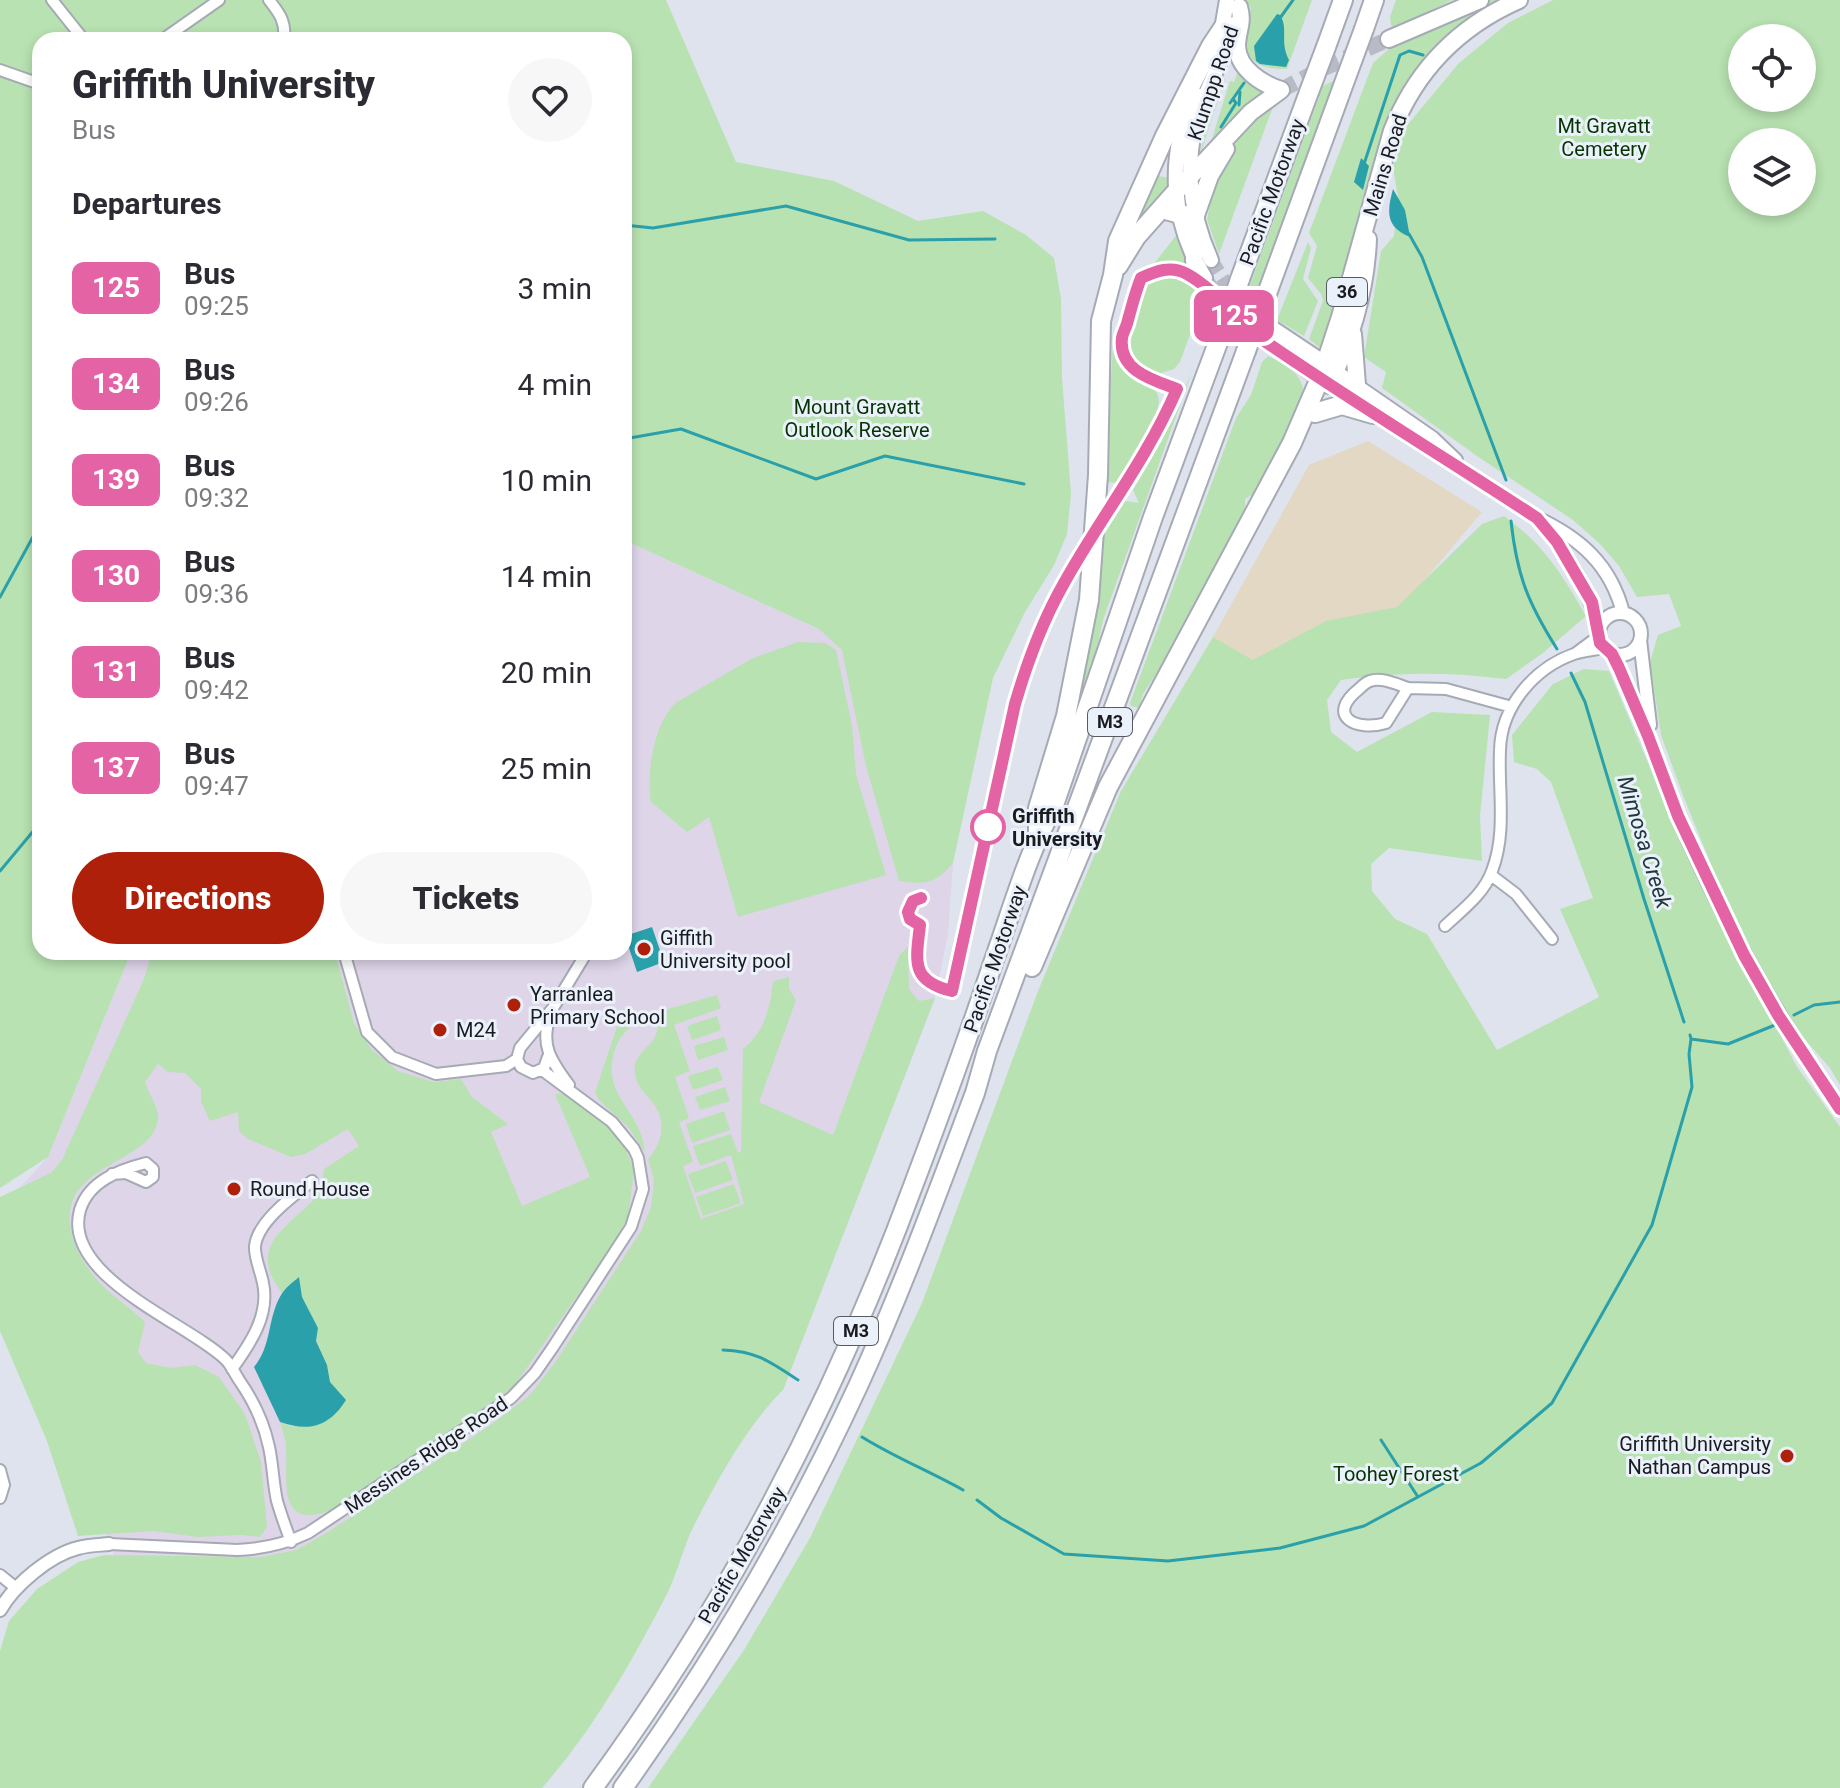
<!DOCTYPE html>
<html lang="en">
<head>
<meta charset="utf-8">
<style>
	:root { --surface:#fff; --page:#f7f7f7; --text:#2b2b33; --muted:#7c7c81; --accent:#ae2009 }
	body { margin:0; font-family:Roboto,sans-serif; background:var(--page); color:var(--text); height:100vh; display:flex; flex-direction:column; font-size:30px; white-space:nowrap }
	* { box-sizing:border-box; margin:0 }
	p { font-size:26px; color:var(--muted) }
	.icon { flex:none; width:44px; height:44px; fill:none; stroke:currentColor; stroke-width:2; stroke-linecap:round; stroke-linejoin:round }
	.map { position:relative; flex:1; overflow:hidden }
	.side { position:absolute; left:32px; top:32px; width:600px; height:928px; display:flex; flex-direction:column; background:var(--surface); border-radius:24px; box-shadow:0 4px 12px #0003 }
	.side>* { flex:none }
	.badge { padding:0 16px; border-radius:12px; font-size:28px; line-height:52px }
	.buttons { position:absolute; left:1728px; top:24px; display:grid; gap:16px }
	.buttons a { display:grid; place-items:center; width:88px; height:88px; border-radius:50%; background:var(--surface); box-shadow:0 4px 12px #0003; font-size:40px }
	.map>.badge { position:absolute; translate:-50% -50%; box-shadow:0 0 0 4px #fff }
	h2 { padding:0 40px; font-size:30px; line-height:72px }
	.round { display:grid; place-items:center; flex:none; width:84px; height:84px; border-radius:42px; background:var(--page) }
	.summary { display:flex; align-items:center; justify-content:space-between; height:136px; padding:0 40px }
	h1 { font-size:38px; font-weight:800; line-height:60px }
	.cta { display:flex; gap:16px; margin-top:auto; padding:16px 40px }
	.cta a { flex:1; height:92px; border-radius:48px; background:var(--accent); color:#fff; font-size:32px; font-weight:800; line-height:92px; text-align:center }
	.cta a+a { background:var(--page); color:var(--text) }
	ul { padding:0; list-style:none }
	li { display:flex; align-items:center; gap:24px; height:96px; padding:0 40px }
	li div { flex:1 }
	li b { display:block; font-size:30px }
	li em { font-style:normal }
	li .badge { min-width:88px; font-weight:700; text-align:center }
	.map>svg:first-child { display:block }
	.industrial { fill:#e3d8c4 }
	.education { fill:#dfd5e9 }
	.green { fill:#b8e2b1; fill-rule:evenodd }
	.water { fill:#2aa0aa }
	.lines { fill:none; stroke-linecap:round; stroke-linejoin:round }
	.stream { stroke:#2aa0aa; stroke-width:3 }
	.secondary-tunnel { stroke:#b7bbc5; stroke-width:14; stroke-dasharray:14 7; stroke-linecap:butt }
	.primary-tunnel { stroke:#b7bbc5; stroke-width:16; stroke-dasharray:16 8; stroke-linecap:butt }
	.minor-casing { stroke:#a5aab4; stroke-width:14 }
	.tertiary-casing { stroke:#a5aab4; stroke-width:16 }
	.secondary-casing { stroke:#a5aab4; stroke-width:18 }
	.primary-casing { stroke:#a5aab4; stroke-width:20 }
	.motorway-casing { stroke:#a5aab4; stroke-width:22 }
	.minor { stroke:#fff; stroke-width:10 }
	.tertiary { stroke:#fff; stroke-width:12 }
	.secondary { stroke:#fff; stroke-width:14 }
	.primary { stroke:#fff; stroke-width:16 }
	.motorway { stroke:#fff; stroke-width:18 }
	.motorway-bridge-casing { stroke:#a5aab4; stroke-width:22; stroke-linecap:butt }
	.motorway-bridge { stroke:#fff; stroke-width:18 }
	.line-casing { stroke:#fff; stroke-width:18 }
	.line { stroke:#e463a4; stroke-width:12 }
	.stop-dot { fill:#fff; stroke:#e463a4; stroke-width:4 }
	.poi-dot { fill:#ae2009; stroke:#ebf1fb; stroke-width:3 }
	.labels { text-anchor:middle; stroke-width:6; stroke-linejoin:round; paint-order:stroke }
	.shield { fill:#ebf1fb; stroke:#595b61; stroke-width:2 }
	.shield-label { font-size:18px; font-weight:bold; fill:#1a1b1f }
	.street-label { font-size:20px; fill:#1a1b1f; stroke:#ebf1fb }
	.park-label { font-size:20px; fill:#053401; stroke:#ebf1fb }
	.stop-label { font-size:20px; font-weight:bold; fill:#1a1b1f; stroke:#ebf1fb; text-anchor:start }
	.poi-label { font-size:20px; fill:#1a1b1f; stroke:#ebf1fb; text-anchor:start }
	.water-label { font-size:22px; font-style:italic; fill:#20393c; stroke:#ebf1fb }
</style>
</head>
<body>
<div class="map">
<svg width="1840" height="1788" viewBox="0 0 1840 1788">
	<rect width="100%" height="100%" fill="#dee3ee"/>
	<!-- industrial -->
	<path class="industrial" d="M 1368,441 L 1482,512 L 1401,608 L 1253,660 L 1213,637 L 1309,465 Z"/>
	<!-- education -->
	<path class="education" d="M 624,540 L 819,629 L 896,592 L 953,863 L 948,934 L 935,998 L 783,1390 L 157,1656 L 0,1286 L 0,1209 L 48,1157 L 131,952 L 624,952 Z"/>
	<!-- green -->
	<path class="green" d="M 0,0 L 666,0 L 736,162 L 834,181 L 918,221 L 983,211 L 1026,235 L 1054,258 L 1061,299 L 1062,378 L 1071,494 L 1067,534 L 1054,565 L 1025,612 L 993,678 L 953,863 C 935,884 926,885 899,881 L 866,766 L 842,650 L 819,629 L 624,540 L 624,40 L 40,40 L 40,952 L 131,952 L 48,1157 L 0,1188 Z
		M 1245,0 L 1312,0 L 1287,69 C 1239,69 1245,46 1251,8 Z
		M 1396,0 L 1452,0 L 1396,28 L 1391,25 L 1390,17 Z
		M 1491,0 L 1504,0 C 1463,21 1432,47 1406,85 L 1324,351 L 1309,339 L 1323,301 L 1321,294 L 1308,278 L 1317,246 L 1309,233 L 1373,63 L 1390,48 L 1389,45 Z
		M 1553,0 L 1840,0 L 1840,1085 L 1830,1068 L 1802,1036 L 1750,959 L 1684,798 L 1661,735 L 1650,662 L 1658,635 L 1681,626 L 1669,594 L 1637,597 L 1619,566 L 1600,544 L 1573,520 L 1477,456 L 1382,388 L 1386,372 L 1364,357 L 1381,251 L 1394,236 L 1398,197 L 1393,167 L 1405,128 L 1459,63 L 1508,23 ZM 1742,38 L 1802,38 L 1802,98 L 1742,98 ZM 1742,142 L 1802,142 L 1802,202 L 1742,202 Z
		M 1239,69 L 1270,91 L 1209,148 L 1230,81 L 1234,82 Z
		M 1223,79 L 1225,79 L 1199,158 L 1209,112 Z
		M 1333,81 L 1332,87 L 1256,292 L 1250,285 L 1323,86 Z
		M 1275,101 L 1219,254 L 1207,219 L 1217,170 L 1250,122 Z
		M 1152,175 L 1169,178 L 1170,192 L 1133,229 Z
		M 1178,233 L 1191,270 L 1172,265 L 1150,269 Z
		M 1308,242 L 1311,248 L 1303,279 L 1318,301 L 1304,336 L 1277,320 Z
		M 1162,274 L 1179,276 L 1205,293 L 1180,362 L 1174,369 L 1161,373 C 1151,371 1140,366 1134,357 C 1126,344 1133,301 1141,288 C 1146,280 1153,277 1162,274 Z
		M 1113,344 C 1119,378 1132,372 1153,388 C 1174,405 1131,466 1119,483 L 1105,482 Z
		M 1268,356 C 1287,366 1303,373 1304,396 L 1263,488 L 1245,499 L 1245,511 L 1173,648 L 1143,694 L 1139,708 L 1131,706 L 1130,703 L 1236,418 L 1251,395 L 1262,362 Z
		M 1192,372 L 1103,620 L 1094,661 L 1082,694 L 1077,693 L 1097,585 L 1104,534 L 1125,501 L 1139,503 L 1133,490 L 1161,442 Z
		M 1504,516 C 1544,545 1562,574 1586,616 L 1543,653 L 1506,679 C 1448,672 1399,672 1341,680 L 1327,700 L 1331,732 L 1357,752 L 1432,712 L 1490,715 L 1480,816 L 1482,861 L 1389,848 L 1371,864 L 1372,891 L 1395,919 L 1427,934 L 1497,1050 L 1599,997 L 1560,909 L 1593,898 L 1551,782 L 1537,769 L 1514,762 L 1512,735 L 1553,684 L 1584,669 L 1609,671 L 1693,869 L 1797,1067 L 1840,1127 L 1840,1788 L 648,1788 L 744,1650 L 810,1538 L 922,1303 L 1038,991 L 1121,791 L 1213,637 L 1253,660 L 1326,621 L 1397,607 L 1482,524 Z
		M 798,642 L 825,643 L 836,650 L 852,725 L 856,774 L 886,875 L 738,917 L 709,817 L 687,832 L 651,802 C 646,774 654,721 677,702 L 751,659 Z
		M 908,946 L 909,989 L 919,1001 L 935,998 L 783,1390 C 747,1425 712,1489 690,1534 C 682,1553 677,1573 668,1592 C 633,1660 593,1730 542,1788 L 0,1788 L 0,1651 L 9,1621 L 37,1589 L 78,1562 L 104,1555 L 261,1557 L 296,1550 L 325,1534 L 489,1426 L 530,1395 L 556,1361 L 641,1231 L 651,1207 L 654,1180 L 648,1159 C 661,1145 667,1124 655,1106 C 648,1095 637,1089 635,1074 C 632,1056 647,1050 655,1037 C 659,1030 658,1020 658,1012 L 717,995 L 721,1008 L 674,1025 L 690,1071 L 675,1077 L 689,1118 L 679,1122 L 693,1162 L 683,1166 L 701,1219 L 744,1204 L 731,1155 L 700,1166 L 693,1146 L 731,1134 L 738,1153 L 741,1152 L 743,1049 C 765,1031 770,1009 773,981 L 789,977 L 789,989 L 796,1000 L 759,1102 L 833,1135 L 899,956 Z
		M 152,952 L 335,952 L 354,1023 L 371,1049 L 398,1071 L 434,1082 L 461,1079 L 472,1097 L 508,1124 L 491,1132 L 522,1206 L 590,1177 L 555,1094 L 569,1093 L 613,1130 L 626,1149 L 634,1171 L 628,1217 L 612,1246 L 514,1386 L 479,1414 L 329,1511 C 276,1529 288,1481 286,1447 C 286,1439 282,1430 280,1422 L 293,1427 L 330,1382 L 327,1365 L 316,1341 L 318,1328 L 302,1297 L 299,1278 L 282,1293 C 243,1242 294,1226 318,1194 C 323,1188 323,1177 324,1169 L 359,1146 L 348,1129 L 305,1154 L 291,1157 L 248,1139 L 239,1131 L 238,1112 L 210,1121 L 201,1102 L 201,1089 L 185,1073 L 168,1072 L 158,1064 L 145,1082 C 148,1092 158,1107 158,1116 C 158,1162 65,1162 70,1222 C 71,1246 86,1269 103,1286 C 116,1299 132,1309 145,1322 L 138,1352 L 146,1363 L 171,1368 L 195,1365 L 219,1377 L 245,1414 L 261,1462 L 267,1527 L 260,1537 L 241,1535 L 197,1537 L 154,1531 L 78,1536 L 47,1441 L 0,1331 L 0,1197 L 51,1173 L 62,1160 L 144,979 Z
		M 623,1009 L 644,1012 C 635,1023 621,1033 616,1047 C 598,1095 641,1108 645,1152 L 629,1128 L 599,1100 L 595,1092 Z
		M 717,1016 L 721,1030 L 692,1040 L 687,1026 Z
		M 724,1037 L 728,1050 L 698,1060 L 694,1046 Z
		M 718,1067 L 723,1080 L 693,1090 L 688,1076 Z
		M 725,1087 L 730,1101 L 700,1110 L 695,1097 Z
		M 724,1111 L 730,1130 L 692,1143 L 686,1124 Z
		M 726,1161 L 733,1180 L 695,1193 L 688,1174 Z
		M 734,1184 L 741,1203 L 703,1216 L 696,1197 Z"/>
	<!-- water -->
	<path class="water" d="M 1277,14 L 1280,15 C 1289,29 1279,41 1289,60 L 1286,67 L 1260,64 L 1256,61 L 1254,46 Z
		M 1361,158 L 1369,166 L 1363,190 L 1354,182 Z
		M 1393,189 L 1405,210 L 1410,237 C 1385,227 1387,211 1393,189 Z
		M 652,927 L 664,962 L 637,972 L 625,936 Z
		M 299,1277 L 302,1297 L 318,1328 L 316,1341 L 327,1365 L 330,1382 L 346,1400 C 329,1427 309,1432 280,1422 L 254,1367 C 272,1346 267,1319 281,1295 C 285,1288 293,1282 299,1277 Z"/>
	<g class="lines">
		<!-- stream -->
		<path class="stream" d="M 1280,18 L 1293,0
			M 1230,103 L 1244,83
			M 1239,105 L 1240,92
			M 1221,127 L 1236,103 L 1233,99
			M 1364,164 L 1400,55 L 1409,51 L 1423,55
			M 624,225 L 653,228 L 786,206 L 909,240 L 995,239
			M 1409,234 L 1422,257 L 1506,480
			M 624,439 L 681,429 L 816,479 L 885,456 L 1024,484
			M 1511,521 C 1517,576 1528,603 1557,649
			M 0,597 L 40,524
			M 1571,673 L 1585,702 L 1644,899 L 1684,1022
			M 0,871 L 40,823
			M 1794,1015 L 1814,1005 L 1840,1002
			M 1690,1035 L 1691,1039 L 1728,1044 L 1775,1025
			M 723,1350 C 756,1351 771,1362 798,1380
			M 862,1437 C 894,1457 929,1471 963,1490
			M 1381,1440 L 1418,1497
			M 977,1500 L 1001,1518 L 1064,1554 L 1168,1561 L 1280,1548 L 1364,1526 L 1481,1463 L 1552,1403 L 1652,1225 L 1692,1087 L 1689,1054 L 1691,1039"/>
		<!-- secondary-tunnel -->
		<path class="secondary-tunnel" d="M 1211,260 L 1232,293 L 1264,323
			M 1205,278 L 1230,313 L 1260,337"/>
		<!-- primary-tunnel -->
		<path class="primary-tunnel" d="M 1281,90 L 1324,68 L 1389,39"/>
		<!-- minor casing -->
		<g class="minor-casing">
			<path id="minor" d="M 52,0 L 84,40
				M 269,0 C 280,14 286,22 284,40
				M 162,40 L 219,0
				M 0,70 L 40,84
				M 1576,653 L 1599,636
				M 1408,688 C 1396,684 1382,677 1370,681 C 1367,682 1361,687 1359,689 C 1325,716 1356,732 1386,723 L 1408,688 L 1446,689 L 1512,707
				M 1491,875 L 1516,894 L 1552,939
				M 1445,926 C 1462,910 1484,894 1492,871 C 1507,832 1498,790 1500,750 C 1501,707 1534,668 1574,654 C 1583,651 1594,650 1604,648
				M 344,952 L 367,1032 L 392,1057 L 436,1074 L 506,1066 L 517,1059
				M 551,1014 C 539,1044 551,1061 569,1085
				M 548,1057 L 544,1068 L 533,1073 L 521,1067 L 517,1059 L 520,1048 L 553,1008 L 587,952
				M 112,1174 L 126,1173 L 146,1182 L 153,1177 L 153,1169 L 146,1163 C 119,1170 89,1181 80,1210 C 61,1277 190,1324 226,1360 C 231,1365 235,1374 239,1380 C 253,1400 264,1423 269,1447 C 273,1465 273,1483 277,1501 C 281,1515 286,1528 291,1542
				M 232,1369 C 250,1344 270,1315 263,1283 C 261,1272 254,1257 255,1246 C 258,1221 293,1196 312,1181
				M 0,1470 L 4,1485 L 0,1498
				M 109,1544 L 237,1550 C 263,1549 285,1544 308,1533 L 511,1398 L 535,1373 L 553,1347 L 631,1227 L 643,1189 L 638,1158 L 634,1149 L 612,1122 L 542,1070
				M 0,1575 L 16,1588"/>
		</g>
		<!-- tertiary casing -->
		<g class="tertiary-casing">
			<path id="tertiary" d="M 1336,371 L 1433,438 L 1456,460
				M 1329,385 L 1537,518 C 1580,538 1611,565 1623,613
				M 1542,524 C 1568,555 1589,589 1599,629
				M1599 634a21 21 0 1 1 42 0a21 21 0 1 1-42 0Z
				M 1640,640 L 1650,725
				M 1612,654 C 1638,707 1656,763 1678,817 C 1722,920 1777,1016 1840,1109
				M 0,1610 C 14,1585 50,1555 78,1548 C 88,1545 99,1545 109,1544"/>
		</g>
		<!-- secondary casing -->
		<g class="secondary-casing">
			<path id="secondary" d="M 1221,35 L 1227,0
				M 1195,94 C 1166,156 1170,220 1205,278
				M 1211,260 C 1189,211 1182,155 1202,104 C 1212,77 1226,52 1234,24
				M 1272,328 L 1332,368
				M 1267,342 L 1325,382"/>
		</g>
		<!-- primary casing -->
		<g class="primary-casing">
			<path id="primary" d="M 1239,7 C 1244,22 1237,32 1237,46 C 1238,69 1262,84 1281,90
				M 1389,39 L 1480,0
				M 1175,193 L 1251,112 L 1281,90
				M 1194,261 L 1195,218 L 1210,176 L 1226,149
				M 1353,334 L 1357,385
				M 1320,378 L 1340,317 L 1392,131 C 1416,70 1460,26 1519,0
				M 1329,385 C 1351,340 1366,289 1368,239"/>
		</g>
		<!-- motorway casing -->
		<g class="motorway-casing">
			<path id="motorway" d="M 1364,29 L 1374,0
				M 1326,47 L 1343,0
				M 1162,209 L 1195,218
				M 1118,266 L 1136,237 L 1175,193
				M 1240,279 L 1309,92
				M 1265,299 L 1347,75
				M 1315,413 L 1342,405 L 1373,414
				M 1038,833 L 1038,808 L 1066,716 L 1089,600 L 1098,475 L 1101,321 L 1113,275 L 1118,241 L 1165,136 L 1211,46 L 1223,28
				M 1032,967 L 1108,787 L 1292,443 L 1320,378
				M 593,1788 C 729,1603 834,1400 913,1186 C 941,1112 968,1038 993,963 C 1012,910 1027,855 1054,805 L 1153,517 L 1223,329
				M 623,1788 C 714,1661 793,1527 858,1386 C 902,1290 938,1191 975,1093 L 987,1051 L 1246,351"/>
		</g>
		<!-- minor -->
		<use href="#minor" class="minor"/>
		<!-- tertiary -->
		<use href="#tertiary" class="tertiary"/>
		<!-- secondary -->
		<use href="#secondary" class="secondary"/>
		<!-- primary -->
		<use href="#primary" class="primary"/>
		<!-- motorway -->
		<use href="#motorway" class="motorway"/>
		<!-- motorway-bridge casing -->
		<g class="motorway-bridge-casing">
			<path id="motorway-bridge" d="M 1347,75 L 1364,29
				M 1309,92 L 1326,47
				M 1223,329 L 1240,279
				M 1246,351 L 1265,299"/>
		</g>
		<!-- motorway-bridge -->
		<use href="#motorway-bridge" class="motorway-bridge"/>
	</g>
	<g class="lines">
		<!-- line casing -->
		<g class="line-casing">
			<path id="line" d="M 921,898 L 913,901 L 908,912 L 910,919 L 920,925 C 916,961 910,981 952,991 L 1015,704 C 1027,663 1042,622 1063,585 C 1100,518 1146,461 1177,389 C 1153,380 1118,371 1122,338 C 1123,332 1127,326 1128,320 C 1132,306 1135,293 1141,278 C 1156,271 1171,265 1187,274 C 1216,290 1238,322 1266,342 C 1355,403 1447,459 1537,518 L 1557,542 L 1592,602 L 1600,643 L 1612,654 L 1619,668 L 1648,736 L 1678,816 L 1744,955 L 1778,1015 L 1840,1109"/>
		</g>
		<!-- line -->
		<use href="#line" class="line"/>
	</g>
	<!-- markers -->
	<circle class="stop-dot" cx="988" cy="827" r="16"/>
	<g class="poi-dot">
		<circle cx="644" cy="949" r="8"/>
		<circle cx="514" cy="1005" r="8"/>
		<circle cx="440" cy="1030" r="8"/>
		<circle cx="234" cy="1189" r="8"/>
		<circle cx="1787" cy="1456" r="8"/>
	</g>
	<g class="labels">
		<!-- shield labels -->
		<g class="shield">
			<rect x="1327" y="278" width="40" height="28" rx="6"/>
			<rect x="1088" y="708" width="44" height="28" rx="6"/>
			<rect x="834" y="1317" width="44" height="28" rx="6"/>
		</g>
		<g class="shield-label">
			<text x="1347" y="298">36</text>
			<text x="1110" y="728">M3</text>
			<text x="856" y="1337">M3</text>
		</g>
		<!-- street labels -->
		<g class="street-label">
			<text transform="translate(1213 83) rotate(-71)" y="7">Klumpp Road</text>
			<text transform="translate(1385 165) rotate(-73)" y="7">Mains Road</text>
			<text transform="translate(1272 192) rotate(-70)" y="7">Pacific Motorway</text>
			<text transform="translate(995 959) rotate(-71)" y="7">Pacific Motorway</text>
			<text transform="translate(426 1455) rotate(-34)" y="7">Messines Ridge Road</text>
			<text transform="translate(742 1555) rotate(-60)" y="7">Pacific Motorway</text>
		</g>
		<!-- park labels -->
		<g class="park-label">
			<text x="1604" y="133">Mt Gravatt<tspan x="1604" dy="23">Cemetery</tspan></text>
			<text x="857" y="414">Mount Gravatt<tspan x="857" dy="23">Outlook Reserve</tspan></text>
			<text x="1396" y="1481">Toohey Forest</text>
		</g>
		<!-- stop labels -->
		<g class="stop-label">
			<text x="1012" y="823">Griffith<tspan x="1012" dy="23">University</tspan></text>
		</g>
		<!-- poi labels -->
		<g class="poi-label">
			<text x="660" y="945">Giffith<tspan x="660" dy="23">University pool</tspan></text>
			<text x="530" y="1001">Yarranlea<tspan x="530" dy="23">Primary School</tspan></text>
			<text x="456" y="1037">M24</text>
			<text x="250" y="1196">Round House</text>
			<text x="1771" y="1451" text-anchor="end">Griffith University<tspan x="1771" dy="23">Nathan Campus</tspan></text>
		</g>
		<!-- water labels -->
		<g class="water-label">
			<text transform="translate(1645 842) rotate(73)" y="8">Mimosa Creek</text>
		</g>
	</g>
</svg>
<div class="buttons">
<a><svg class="icon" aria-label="locate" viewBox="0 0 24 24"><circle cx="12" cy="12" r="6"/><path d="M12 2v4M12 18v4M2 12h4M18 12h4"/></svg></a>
<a><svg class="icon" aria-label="layers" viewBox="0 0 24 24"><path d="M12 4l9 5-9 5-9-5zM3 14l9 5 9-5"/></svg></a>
</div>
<b class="badge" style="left:1234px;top:316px;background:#e463a4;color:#fff">125</b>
<section class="side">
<div class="summary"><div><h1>Griffith University</h1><p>Bus</p></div><a class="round"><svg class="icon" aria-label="heart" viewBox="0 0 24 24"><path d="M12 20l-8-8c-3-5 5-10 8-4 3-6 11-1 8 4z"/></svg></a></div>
<h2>Departures</h2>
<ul>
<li><span class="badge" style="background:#e463a4;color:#fff">125</span><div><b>Bus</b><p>09:25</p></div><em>3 min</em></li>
<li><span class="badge" style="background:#e463a4;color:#fff">134</span><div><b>Bus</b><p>09:26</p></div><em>4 min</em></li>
<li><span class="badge" style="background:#e463a4;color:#fff">139</span><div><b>Bus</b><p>09:32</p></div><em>10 min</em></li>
<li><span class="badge" style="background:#e463a4;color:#fff">130</span><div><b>Bus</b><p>09:36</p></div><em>14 min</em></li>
<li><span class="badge" style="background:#e463a4;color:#fff">131</span><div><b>Bus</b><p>09:42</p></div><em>20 min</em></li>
<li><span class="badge" style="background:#e463a4;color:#fff">137</span><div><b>Bus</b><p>09:47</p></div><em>25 min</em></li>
</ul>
<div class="cta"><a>Directions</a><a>Tickets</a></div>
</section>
</div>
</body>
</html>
